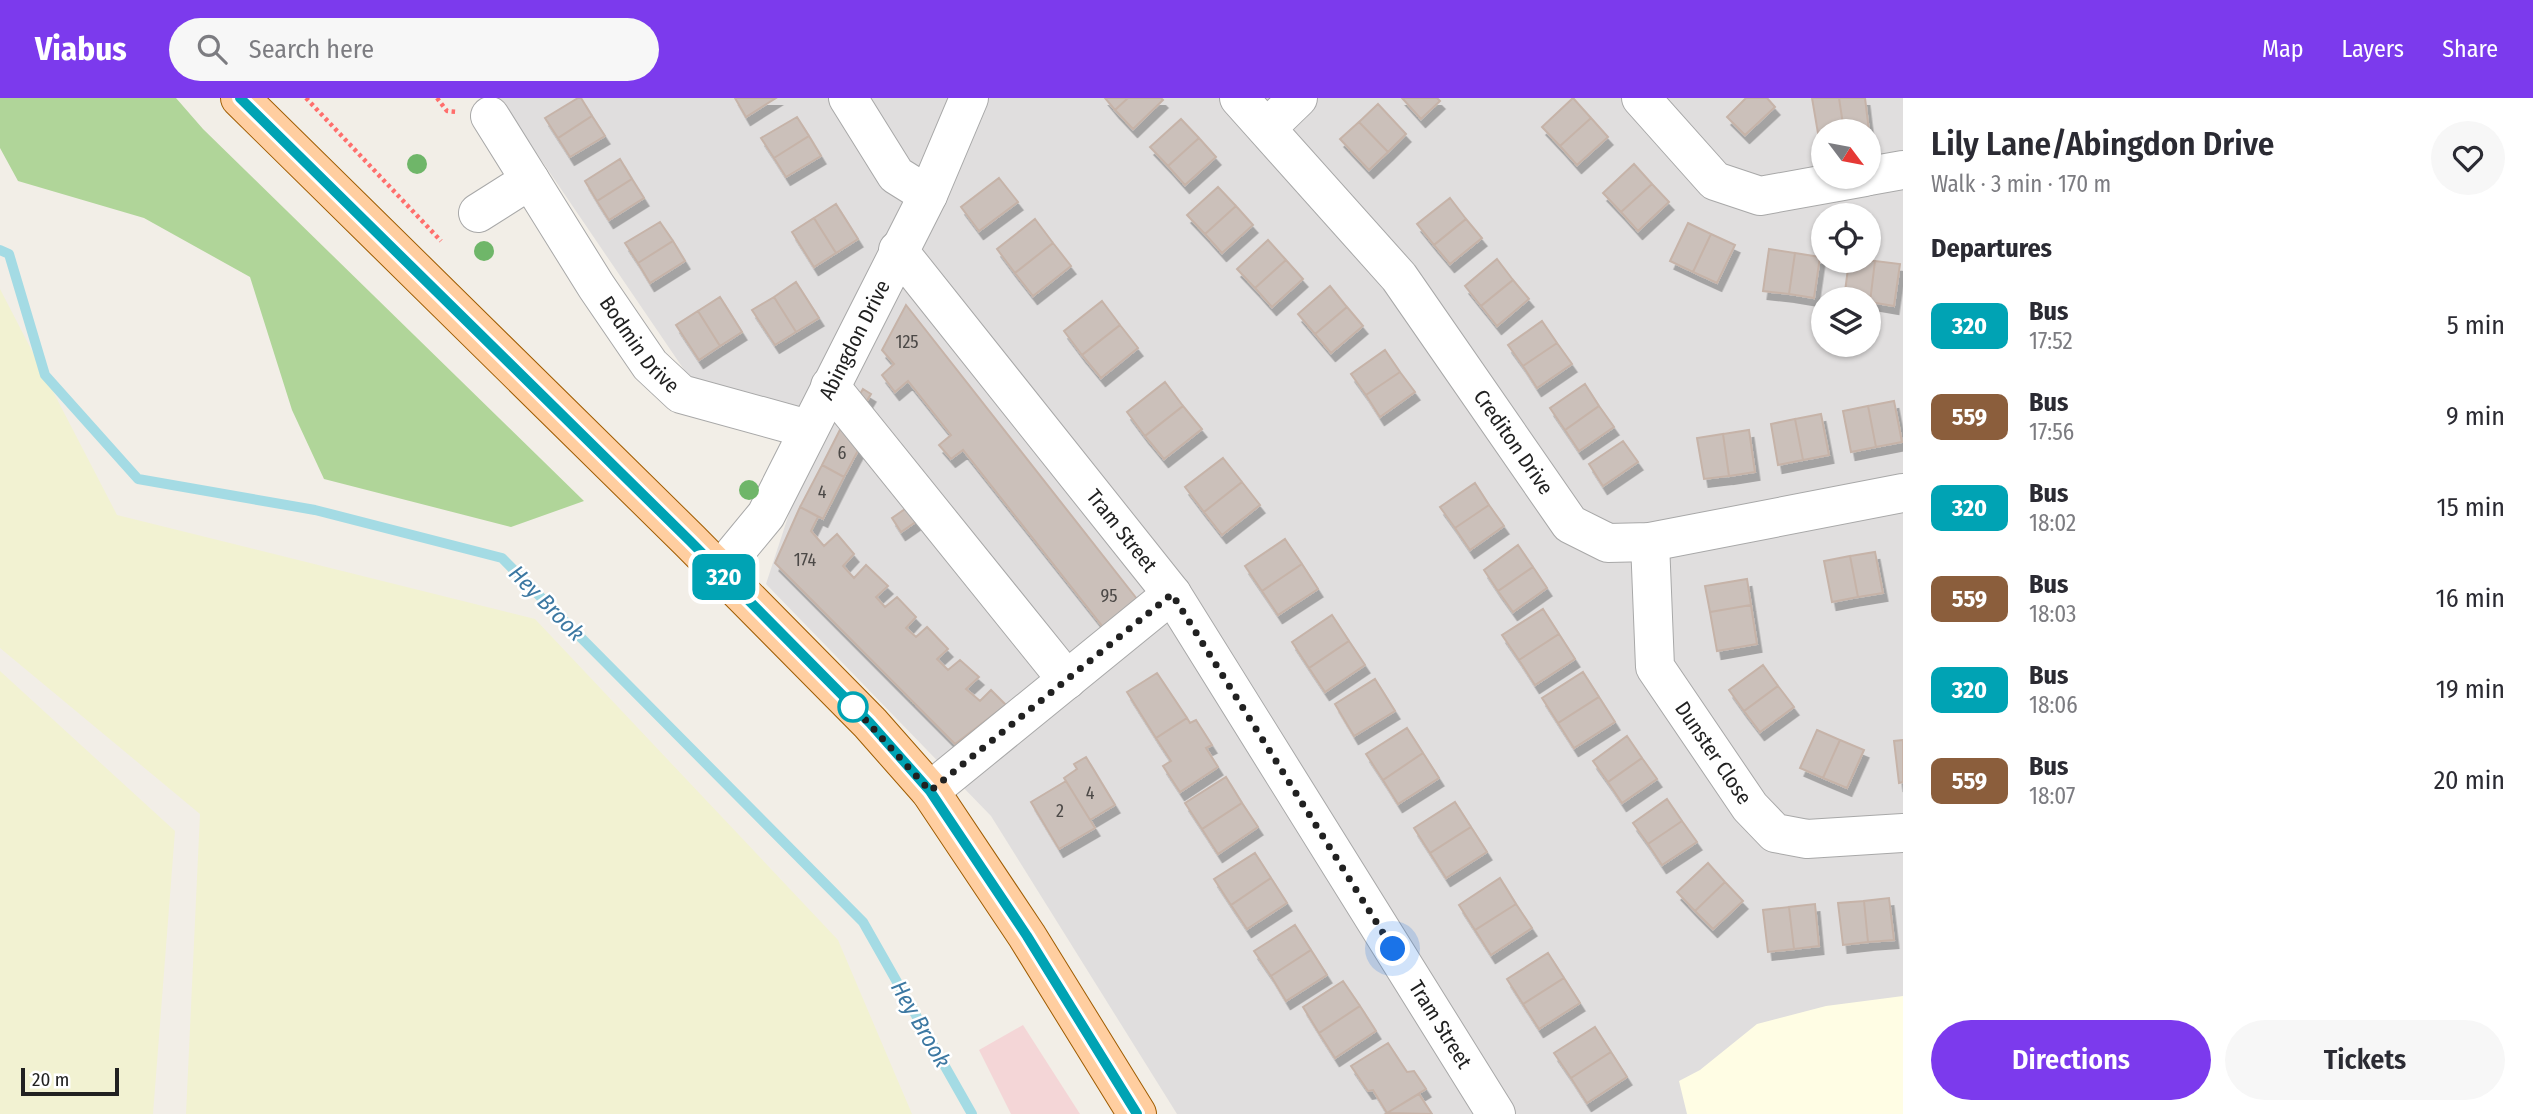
<!DOCTYPE html>
<html lang="en">
<head>
<meta charset="utf-8">
<style>
	:root { --surface:#fff; --page:#f7f7f7; --text:#2b2b33; --muted:#7c7c81; --accent:#7c3aed }
	body { margin:0; font-family:"Fira Sans Condensed",sans-serif; background:var(--page); color:var(--text); height:100vh; display:flex; flex-direction:column; font-size:26px; white-space:nowrap }
	* { box-sizing:border-box; margin:0 }
	p { font-size:23px; color:var(--muted) }
	.icon { flex:none; width:38px; height:38px; fill:none; stroke:currentColor; stroke-width:2; stroke-linecap:round; stroke-linejoin:round }
	.map { position:relative; flex:1; overflow:hidden }
	.details { display:flex; flex-direction:column; background:var(--surface); width:630px }
	.details>* { flex:none }
	.badge { padding:0 14px; border-radius:10px; font-size:24px; line-height:46px }
	.needle { width:46px; rotate:122deg }
	.buttons { position:absolute; left:1811px; top:21px; display:grid; gap:14px }
	.buttons a { display:grid; place-items:center; width:70px; height:70px; border-radius:50%; background:var(--surface); box-shadow:0 2px 5px #0004; font-size:35px }
	.scale { position:absolute; left:21px; bottom:18px; width:98px; box-sizing:border-box; padding-left:7px; border:4px solid #212121; border-top:0; font-size:19px; line-height:24px; white-space:nowrap; color:#212121; -webkit-text-stroke:5px #fff; paint-order:stroke }
	.you { position:absolute; width:35px; height:35px; margin:-18px; border:5px solid #fff; border-radius:50%; background:#1a73e8; box-shadow:0 0 0 10px #1a73e833 }
	.map>.badge { position:absolute; translate:-50% -50%; box-shadow:0 0 0 4px #fff }
	h2 { padding:0 28px; font-size:26px; line-height:63px }
	.round { display:grid; place-items:center; flex:none; width:74px; height:74px; border-radius:37px; background:var(--page) }
	.head { display:flex; align-items:center; justify-content:space-between; height:119px; padding:0 28px }
	h1 { font-size:33px; font-weight:600; line-height:52px }
	.primary-button { display:flex; gap:14px; margin-top:auto; padding:14px 28px }
	.primary-button a { flex:1; height:80px; border-radius:42px; background:var(--accent); color:#fff; font-size:28px; font-weight:600; line-height:80px; text-align:center }
	.primary-button a+a { background:var(--page); color:var(--text) }
	ul { padding:0; list-style:none }
	li { display:flex; align-items:center; gap:21px; height:91px; padding:0 28px }
	li div { flex:1 }
	li b { display:block; font-size:26px }
	li em { font-style:normal }
	li .badge { min-width:77px; font-weight:700; text-align:center }
	header { display:flex; align-items:center; gap:42px; box-sizing:border-box; height:98px; padding:0 35px; background:var(--accent); color:#fff }
	header strong { font-size:33px }
	nav { display:flex; gap:38px; margin-inline-start:auto; font-size:24px }
	.search { width:490px; height:63px; background:var(--page); display:flex; align-items:center; gap:18px; box-sizing:border-box; padding:0 24px; border-radius:38px; color:var(--muted); font-size:26px }
	main { display:flex; flex:1; min-height:0 }
	.map>svg:first-child { display:block }
	.residential { fill:#e0dede; fill-rule:evenodd }
	.commercial { fill:#f4d6d7 }
	.education { fill:#fffde4 }
	.farmland { fill:#f2f2d2 }
	.forest { fill:#b0d599 }
	.lines { fill:none; stroke-linecap:round; stroke-linejoin:round }
	.stream { stroke:#a4dbe4; stroke-width:10 }
	.building { fill:#cbc0ba; stroke:#c6b3a8; stroke-width:2; filter:url(#shadow) }
	.minor-casing { stroke:#a8a8a8; stroke-width:40 }
	.major-casing { stroke:#9f5c00; stroke-width:40 }
	.path { stroke:#ff6e6c; stroke-width:4.5; stroke-dasharray:3.5 3.5; stroke-linecap:butt }
	.minor { stroke:#fff; stroke-width:38 }
	.major { stroke:#ffcea0; stroke-width:38 }
	.tree { fill:#6fb669 }
	.line-casing { stroke:#fff; stroke-width:16 }
	.line { stroke:#00a3b4; stroke-width:10 }
	.walk { stroke:#212121; stroke-width:7; stroke-dasharray:0 12.6 }
	.stop-dot { fill:#fff; stroke:#00a3b4; stroke-width:3.5 }
	.labels { text-anchor:middle; stroke-width:5; stroke-linejoin:round; paint-order:stroke }
	.number-label { font-size:18px; fill:#4c4947 }
	.street-label { font-size:21px; fill:#212121; stroke:#fff }
	.water-label { font-size:23px; font-style:italic; fill:#3c78a2; stroke:#fff }
</style>
</head>
<body>
<header>
<strong>Viabus</strong>
<div class="search"><svg class="icon" aria-label="search" viewBox="0 0 24 24"><circle cx="10" cy="10" r="6"/><path d="M15 15l6 6"/></svg>Search here</div>
<nav><a>Map</a><a>Layers</a><a>Share</a></nav>
</header>
<main>
<div class="map">
<svg width="1903" height="1016" viewBox="0 0 1903 1016">
	<defs>
		<filter id="shadow"><feDropShadow dx="4.5" dy="8" stdDeviation="0" flood-color="#0004"/></filter>
	</defs>
	<rect width="100%" height="100%" fill="#f2eee7"/>
	<!-- residential -->
	<path class="residential" d="M 480,0 L 1903,0 L 1903,1016 L 1177,1016 L 991,718 L 766,486 L 820,321 L 689,279 L 501,3 ZM 1824,33 L 1869,33 L 1869,79 L 1824,79 ZM 1824,117 L 1869,117 L 1869,163 L 1824,163 ZM 1824,201 L 1869,201 L 1869,247 L 1824,247 Z"/>
	<!-- commercial -->
	<path class="commercial" d="M 1023,927 L 1080,1016 L 1011,1016 L 979,952 Z"/>
	<!-- education -->
	<path class="education" d="M 1903,898 L 1903,1016 L 1687,1016 L 1679,983 L 1700,972 L 1757,926 L 1826,908 Z"/>
	<!-- farmland -->
	<path class="farmland" d="M 0,191 L 117,417 L 535,521 L 838,842 L 912,1016 L 186,1016 L 200,716 L 0,550 Z
		M 0,573 L 175,733 L 153,1016 L 0,1016 Z"/>
	<!-- forest -->
	<path class="forest" d="M 0,0 L 176,0 L 203,31 L 584,403 L 511,429 L 324,381 L 292,312 L 250,179 L 144,120 L 18,83 L 0,50 Z"/>
	<g class="lines">
		<!-- stream -->
		<path class="stream" d="M 0,152 L 9,156 L 45,277 L 138,381 L 315,412 L 502,460 L 863,824 L 972,1016"/>
	</g>
	<!-- building -->
	<path class="building" d="M 578,0 L 581,0 L 592,18 L 558,40 L 545,20 Z
		M 735,0 L 776,0 L 746,19 Z
		M 1105,0 L 1128,0 L 1115,12 Z
		M 1128,0 L 1161,0 L 1163,2 L 1133,31 L 1115,12 Z
		M 1402,0 L 1437,0 L 1440,3 L 1421,21 Z
		M 1573,0 L 1591,20 L 1560,48 L 1542,29 Z
		M 1746,0 L 1767,0 L 1775,9 L 1745,37 L 1727,19 Z
		M 1812,0 L 1839,0 L 1844,33 L 1824,33 L 1824,40 L 1819,41 Z
		M 1839,0 L 1865,0 L 1869,33 L 1844,33 Z
		M 1378,6 L 1406,36 L 1388,54 L 1359,24 Z
		M 592,18 L 605,38 L 570,59 L 558,40 Z
		M 797,19 L 809,38 L 774,60 L 761,40 Z
		M 1591,20 L 1608,39 L 1577,67 L 1560,48 Z
		M 1181,21 L 1199,40 L 1168,68 L 1150,49 Z
		M 1359,24 L 1388,54 L 1369,72 L 1340,41 Z
		M 809,38 L 821,58 L 786,79 L 774,60 Z
		M 1199,40 L 1216,59 L 1185,87 L 1168,68 Z
		M 620,61 L 632,81 L 597,103 L 585,83 Z
		M 1634,66 L 1652,86 L 1621,114 L 1603,95 Z
		M 999,80 L 1018,104 L 979,133 L 961,109 Z
		M 632,81 L 644,100 L 609,122 L 597,103 Z
		M 1652,86 L 1669,104 L 1638,133 L 1621,114 Z
		M 1218,89 L 1236,108 L 1205,136 L 1187,117 Z
		M 1450,100 L 1466,121 L 1434,147 L 1417,126 Z
		M 836,106 L 858,141 L 836,155 L 814,120 Z
		M 1236,108 L 1253,127 L 1222,155 L 1205,136 Z
		M 814,120 L 836,155 L 814,169 L 792,134 Z
		M 1035,121 L 1053,145 L 1015,175 L 997,151 Z
		M 1466,121 L 1482,140 L 1450,166 L 1434,147 Z
		M 660,124 L 673,143 L 638,165 L 625,145 Z
		M 1688,125 L 1711,136 L 1693,174 L 1670,163 Z
		M 1711,136 L 1735,147 L 1717,185 L 1693,174 Z
		M 1268,142 L 1286,162 L 1255,190 L 1237,171 Z
		M 673,143 L 685,163 L 650,185 L 638,165 Z
		M 1053,145 L 1071,168 L 1033,198 L 1015,175 Z
		M 1769,151 L 1795,155 L 1789,196 L 1763,193 Z
		M 1795,155 L 1820,159 L 1814,200 L 1789,196 Z
		M 1497,161 L 1513,182 L 1481,208 L 1465,188 Z
		M 1286,162 L 1303,181 L 1272,209 L 1255,190 Z
		M 1849,163 L 1875,163 L 1870,204 L 1869,201 L 1844,201 Z
		M 1875,163 L 1900,166 L 1894,208 L 1870,204 Z
		M 1513,182 L 1529,201 L 1497,228 L 1481,208 Z
		M 796,184 L 819,220 L 796,234 L 774,199 Z
		M 1330,188 L 1347,209 L 1315,236 L 1298,216 Z
		M 720,199 L 742,234 L 720,248 L 698,213 Z
		M 774,199 L 796,234 L 775,247 L 752,212 Z
		M 1102,203 L 1120,227 L 1082,257 L 1064,233 Z
		M 906,207 L 1137,501 L 1103,529 L 963,352 L 951,361 L 939,347 L 951,337 L 908,283 L 895,294 L 882,277 L 894,266 L 882,252 Z
		M 1347,209 L 1363,228 L 1331,255 L 1315,236 Z
		M 698,213 L 720,248 L 699,262 L 676,227 Z
		M 1542,223 L 1557,245 L 1523,268 L 1508,247 Z
		M 1120,227 L 1138,250 L 1101,280 L 1082,257 Z
		M 1557,245 L 1572,266 L 1537,290 L 1523,268 Z
		M 1385,252 L 1400,274 L 1366,297 L 1351,276 Z
		M 1400,274 L 1415,294 L 1380,319 L 1366,297 Z
		M 1165,284 L 1183,308 L 1145,338 L 1127,314 Z
		M 1585,286 L 1599,308 L 1565,332 L 1550,310 Z
		M 863,291 L 871,296 L 862,311 L 854,306 Z
		M 1894,303 L 1902,344 L 1876,349 L 1868,308 Z
		M 1183,308 L 1202,331 L 1164,361 L 1145,338 Z
		M 1599,308 L 1614,329 L 1579,353 L 1565,332 Z
		M 1868,308 L 1876,349 L 1851,354 L 1843,313 Z
		M 1821,316 L 1829,357 L 1803,362 L 1795,321 Z
		M 846,320 L 863,343 L 844,379 L 822,367 Z
		M 1795,321 L 1803,362 L 1778,367 L 1771,326 Z
		M 1749,332 L 1755,374 L 1729,378 L 1723,336 Z
		M 1723,336 L 1729,378 L 1704,381 L 1697,340 Z
		M 1623,343 L 1638,364 L 1603,388 L 1589,366 Z
		M 1223,360 L 1242,384 L 1204,414 L 1185,389 Z
		M 822,367 L 844,379 L 823,421 L 800,409 Z
		M 1242,384 L 1260,407 L 1222,437 L 1204,414 Z
		M 1475,385 L 1489,407 L 1455,430 L 1440,409 Z
		M 1489,407 L 1504,428 L 1470,452 L 1455,430 Z
		M 800,409 L 818,419 L 811,433 L 824,448 L 837,436 L 854,456 L 843,468 L 854,480 L 866,467 L 888,488 L 876,499 L 885,509 L 897,499 L 916,519 L 906,530 L 916,539 L 927,529 L 948,551 L 937,561 L 948,572 L 960,562 L 979,579 L 966,591 L 980,603 L 991,592 L 1006,607 L 955,646 L 775,465 Z
		M 908,409 L 917,423 L 901,434 L 892,420 Z
		M 1285,441 L 1302,466 L 1262,493 L 1245,468 Z
		M 1518,447 L 1533,469 L 1498,493 L 1484,472 Z
		M 1875,454 L 1883,495 L 1858,499 L 1850,458 Z
		M 1850,458 L 1858,499 L 1832,504 L 1824,463 Z
		M 1302,466 L 1318,491 L 1278,517 L 1262,493 Z
		M 1533,469 L 1547,490 L 1513,514 L 1498,493 Z
		M 1747,481 L 1751,507 L 1710,514 L 1705,488 Z
		M 1751,507 L 1757,546 L 1717,553 L 1710,514 Z
		M 1543,511 L 1559,536 L 1519,562 L 1502,537 Z
		M 1332,517 L 1349,543 L 1309,570 L 1292,544 Z
		M 1559,536 L 1575,561 L 1535,587 L 1519,562 Z
		M 1349,543 L 1365,567 L 1325,594 L 1309,570 Z
		M 1763,567 L 1778,588 L 1744,613 L 1729,592 Z
		M 1583,574 L 1599,599 L 1558,625 L 1542,600 Z
		M 1157,575 L 1187,620 L 1156,640 L 1127,594 Z
		M 1375,581 L 1395,613 L 1354,638 L 1335,606 Z
		M 1778,588 L 1794,609 L 1760,634 L 1744,613 Z
		M 1599,599 L 1615,624 L 1574,650 L 1558,625 Z
		M 1187,620 L 1190,625 L 1196,622 L 1212,647 L 1206,650 L 1218,669 L 1180,694 L 1163,668 L 1171,663 L 1156,640 Z
		M 1407,630 L 1423,655 L 1383,682 L 1366,656 Z
		M 1817,632 L 1840,642 L 1823,680 L 1800,670 Z
		M 1627,638 L 1642,660 L 1608,684 L 1593,663 Z
		M 1840,642 L 1864,652 L 1847,690 L 1823,680 Z
		M 1903,642 L 1903,684 L 1899,685 L 1894,643 Z
		M 1423,655 L 1439,680 L 1398,706 L 1383,682 Z
		M 1086,659 L 1115,707 L 1090,722 L 1064,680 L 1077,671 L 1074,666 Z
		M 1642,660 L 1657,681 L 1622,705 L 1608,684 Z
		M 1226,679 L 1242,705 L 1202,731 L 1185,705 Z
		M 1066,683 L 1095,730 L 1059,751 L 1031,704 Z
		M 1667,701 L 1682,723 L 1648,746 L 1633,725 Z
		M 1455,704 L 1471,729 L 1430,755 L 1414,730 Z
		M 1242,705 L 1258,729 L 1218,756 L 1202,731 Z
		M 1682,723 L 1697,744 L 1662,767 L 1648,746 Z
		M 1471,729 L 1487,754 L 1446,780 L 1430,755 Z
		M 1255,755 L 1271,780 L 1231,807 L 1214,781 Z
		M 1708,765 L 1725,784 L 1695,813 L 1677,794 Z
		M 1271,780 L 1287,805 L 1247,831 L 1231,807 Z
		M 1500,780 L 1516,806 L 1475,832 L 1459,807 Z
		M 1725,784 L 1743,803 L 1713,831 L 1695,813 Z
		M 1889,800 L 1894,842 L 1868,844 L 1864,803 Z
		M 1864,803 L 1868,844 L 1843,847 L 1838,805 Z
		M 1516,806 L 1532,830 L 1491,857 L 1475,832 Z
		M 1815,806 L 1819,848 L 1794,851 L 1789,809 Z
		M 1789,809 L 1794,851 L 1768,854 L 1763,812 Z
		M 1295,827 L 1311,852 L 1271,878 L 1254,853 Z
		M 1311,852 L 1327,877 L 1286,903 L 1271,878 Z
		M 1548,855 L 1564,880 L 1523,906 L 1507,881 Z
		M 1564,880 L 1580,905 L 1539,931 L 1523,906 Z
		M 1343,883 L 1360,908 L 1319,935 L 1303,909 Z
		M 1360,908 L 1376,933 L 1335,960 L 1319,935 Z
		M 1595,929 L 1611,954 L 1571,980 L 1554,955 Z
		M 1388,945 L 1407,974 L 1414,973 L 1426,991 L 1387,1015 L 1373,992 L 1368,993 L 1351,968 Z
		M 1611,954 L 1627,979 L 1587,1005 L 1571,980 Z
		M 1419,996 L 1432,1016 L 1387,1015 Z"/>
	<g class="lines">
		<!-- minor casing -->
		<g class="minor-casing">
			<g id="minor">
				<path d="M 848,0 L 896,77 L 928,97"/>
				<path id="s1" d="M 1239,0 L 1399,179 L 1570,426 L 1608,445 L 1650,444 L 1903,395"/>
				<path d="M 1641,0 L 1715,83 L 1760,98 L 1865,79"/>
				<path d="M 1267,30 L 1298,0"/>
				<path d="M 1869,78 L 1903,72"/>
				<path id="s2" d="M 530,82 L 596,188 L 650,267 L 681,296 L 808,331"/>
				<path d="M 478,115 L 530,82 L 490,18"/>
				<path id="s3" d="M 898,152 L 1172,496 L 1496,1016"/>
				<path d="M 830,288 L 1067,582"/>
				<path id="s4" d="M 1650,444 L 1655,569 L 1750,709 L 1775,735 L 1807,741 L 1903,735"/>
				<path id="s5" d="M 719,474 L 766,417 L 928,97 L 969,0"/>
				<path d="M 930,693 L 1172,496"/>
			</g>
		</g>
		<!-- major casing -->
		<g class="major-casing">
			<path id="major" d="M 240,0 L 690,443 L 870,625 L 930,693 L 1027,838 L 1137,1016"/>
		</g>
		<!-- path -->
		<path class="path" d="M 306,0 L 441,143
			M 437,0 L 447,13 L 458,14"/>
		<!-- minor -->
		<use href="#minor" class="minor"/>
		<!-- major -->
		<use href="#major" class="major"/>
	</g>
	<!-- trees -->
	<g class="tree">
		<circle cx="417" cy="66" r="10"/>
		<circle cx="484" cy="153" r="10"/>
		<circle cx="749" cy="392" r="10"/>
	</g>
	<g class="lines">
		<!-- line casing -->
		<g class="line-casing">
			<path id="line" d="M 240,0 L 690,443 L 870,625 L 930,693 L 1027,838 L 1137,1016"/>
		</g>
		<!-- line -->
		<use href="#line" class="line"/>
		<!-- walk -->
		<path class="walk" d="M 853,609 L 851,606 L 930,693 L 1172,496 L 1393,851"/>
	</g>
	<!-- markers -->
	<circle class="stop-dot" cx="853" cy="609" r="14"/>
	<g class="labels">
		<!-- number labels -->
		<g class="number-label">
			<text x="907" y="250">125</text>
			<text x="842" y="361">6</text>
			<text x="822" y="400">4</text>
			<text x="805" y="468">174</text>
			<text x="1109" y="504">95</text>
			<text x="1090" y="701">4</text>
			<text x="1060" y="719">2</text>
		</g>
		<!-- street labels -->
		<g class="street-label">
			<text dy="7" stroke="none"><textPath href="#s5" startOffset="270">Abingdon Drive</textPath></text>
			<text dy="7" stroke="none"><textPath href="#s2" startOffset="198">Bodmin Drive</textPath></text>
			<text dy="7" stroke="none"><textPath href="#s1" startOffset="441">Crediton Drive</textPath></text>
			<text dy="7" stroke="none"><textPath href="#s3" startOffset="359">Tram Street</textPath></text>
			<text dy="7" stroke="none"><textPath href="#s4" startOffset="229">Dunster Close</textPath></text>
			<text dy="7" stroke="none"><textPath href="#s3" startOffset="947">Tram Street</textPath></text>
		</g>
		<!-- water labels -->
		<g class="water-label">
			<text transform="translate(547 505) rotate(45)" y="8">Hey Brook</text>
			<text transform="translate(921 926) rotate(60)" y="8">Hey Brook</text>
		</g>
	</g>
</svg>
<div class="buttons">
<a><svg class="needle" viewBox="-14 -14 28 28"><path d="M0-13l5 13h-10z" fill="#e53935"/><path d="M0 13l5-13h-10z" fill="#7c7c81"/></svg></a>
<a><svg class="icon" aria-label="locate" viewBox="0 0 24 24"><circle cx="12" cy="12" r="6"/><path d="M12 2v4M12 18v4M2 12h4M18 12h4"/></svg></a>
<a><svg class="icon" aria-label="layers" viewBox="0 0 24 24"><path d="M12 4l9 5-9 5-9-5zM3 14l9 5 9-5"/></svg></a>
</div>
<div class="scale">20 m</div>
<div class="you" style="left:1393px;top:851px"></div>
<b class="badge" style="left:724px;top:479px;background:#00a3b4;color:#fff">320</b>
</div>
<section class="details">
<div class="head"><div><h1>Lily Lane/Abingdon Drive</h1><p>Walk · 3 min · 170 m</p></div><a class="round"><svg class="icon" aria-label="heart" viewBox="0 0 24 24"><path d="M12 20l-8-8c-3-5 5-10 8-4 3-6 11-1 8 4z"/></svg></a></div>
<h2>Departures</h2>
<ul>
<li><span class="badge" style="background:#00a3b4;color:#fff">320</span><div><b>Bus</b><p>17:52</p></div><em>5 min</em></li>
<li><span class="badge" style="background:#8b5e3c;color:#fff">559</span><div><b>Bus</b><p>17:56</p></div><em>9 min</em></li>
<li><span class="badge" style="background:#00a3b4;color:#fff">320</span><div><b>Bus</b><p>18:02</p></div><em>15 min</em></li>
<li><span class="badge" style="background:#8b5e3c;color:#fff">559</span><div><b>Bus</b><p>18:03</p></div><em>16 min</em></li>
<li><span class="badge" style="background:#00a3b4;color:#fff">320</span><div><b>Bus</b><p>18:06</p></div><em>19 min</em></li>
<li><span class="badge" style="background:#8b5e3c;color:#fff">559</span><div><b>Bus</b><p>18:07</p></div><em>20 min</em></li>
</ul>
<div class="primary-button"><a>Directions</a><a>Tickets</a></div>
</section>
</main>
</body>
</html>
